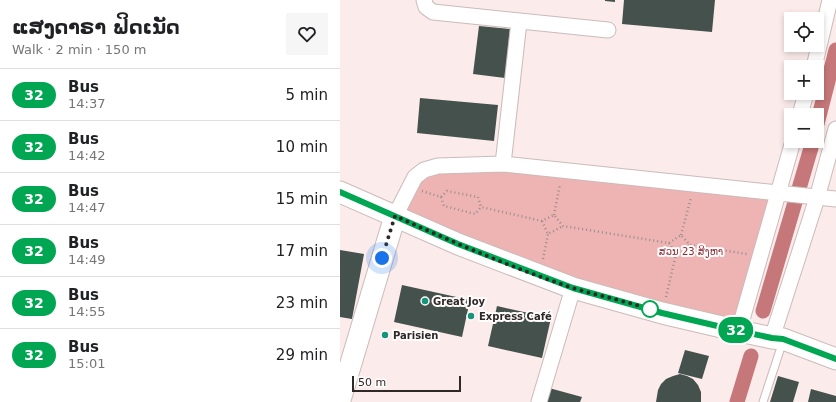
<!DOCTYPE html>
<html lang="en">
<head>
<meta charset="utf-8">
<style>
	:root { --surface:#fff; --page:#f6f6f6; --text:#202124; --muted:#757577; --line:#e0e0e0 }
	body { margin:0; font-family:"DejaVu Sans","Noto Sans Lao",sans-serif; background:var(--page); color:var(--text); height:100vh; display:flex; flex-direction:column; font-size:15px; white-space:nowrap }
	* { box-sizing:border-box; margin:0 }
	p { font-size:13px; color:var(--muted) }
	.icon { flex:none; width:22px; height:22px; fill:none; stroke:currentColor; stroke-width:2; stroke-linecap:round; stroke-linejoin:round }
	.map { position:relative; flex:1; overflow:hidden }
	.sheet { display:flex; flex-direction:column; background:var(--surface); width:340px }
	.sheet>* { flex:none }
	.badge { padding:0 8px; border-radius:13px; font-size:14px; line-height:26px }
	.buttons { position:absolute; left:444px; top:12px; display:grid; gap:8px }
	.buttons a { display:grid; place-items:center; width:40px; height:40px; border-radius:0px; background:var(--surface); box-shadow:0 2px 6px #0003; font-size:20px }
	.scale { position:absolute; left:12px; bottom:10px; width:109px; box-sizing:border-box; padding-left:4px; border:2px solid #2e2828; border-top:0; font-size:11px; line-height:14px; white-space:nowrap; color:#2e2828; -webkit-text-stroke:3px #fffcfb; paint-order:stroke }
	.you { position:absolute; width:20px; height:20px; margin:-10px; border:3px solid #fff; border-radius:50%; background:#1a73e8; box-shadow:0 0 0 6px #1a73e833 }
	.map>.badge { position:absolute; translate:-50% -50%; box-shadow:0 0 0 2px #fff }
	.round { display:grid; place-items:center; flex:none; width:42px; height:42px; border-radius:0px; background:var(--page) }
	.summary { display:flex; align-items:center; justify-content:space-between; height:68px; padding:0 12px }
	h1 { font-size:19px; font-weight:800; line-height:30px }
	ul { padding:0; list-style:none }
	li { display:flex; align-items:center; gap:12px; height:52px; padding:0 12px; border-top:1px solid var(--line) }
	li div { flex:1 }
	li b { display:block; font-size:15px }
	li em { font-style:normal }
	li .badge { min-width:44px; font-weight:700; text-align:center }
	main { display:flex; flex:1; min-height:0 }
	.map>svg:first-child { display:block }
	.green { fill:#eeb3b3 }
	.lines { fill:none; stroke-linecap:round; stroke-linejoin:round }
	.canal { stroke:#c67779; stroke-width:15 }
	.building { fill:#44514d }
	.lane-casing { stroke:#cbbbba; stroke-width:9 }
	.street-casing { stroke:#cbbbba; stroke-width:17 }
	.secondary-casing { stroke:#cbbbba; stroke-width:23 }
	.path { stroke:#988d8c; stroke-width:2.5; stroke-dasharray:1 3; stroke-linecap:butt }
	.lane { stroke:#fff; stroke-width:7 }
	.street { stroke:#fff; stroke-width:15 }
	.secondary { stroke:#fff; stroke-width:21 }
	.line-casing { stroke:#fff; stroke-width:9 }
	.line { stroke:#00a651; stroke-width:6 }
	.walk { stroke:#2e2828; stroke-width:4; stroke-dasharray:0 7.2 }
	.poi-dot { fill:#17947c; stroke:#fffcfb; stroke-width:1.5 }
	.stop-dot { fill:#fff; stroke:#00a651; stroke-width:2 }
	.labels { text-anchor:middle; stroke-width:4; stroke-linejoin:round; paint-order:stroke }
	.park-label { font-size:10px; fill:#8a2a34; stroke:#fffcfb }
	.poi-label { font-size:10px; font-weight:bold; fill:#2e2828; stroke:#fffcfb; text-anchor:start }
</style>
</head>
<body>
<main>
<section class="sheet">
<div class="summary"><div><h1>ແສງດາຣາ ຟິດເນັດ</h1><p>Walk · 2 min · 150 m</p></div><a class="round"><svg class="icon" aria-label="heart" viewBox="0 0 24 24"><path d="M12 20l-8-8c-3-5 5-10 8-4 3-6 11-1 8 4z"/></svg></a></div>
<ul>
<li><span class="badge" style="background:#00a651;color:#fff">32</span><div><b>Bus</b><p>14:37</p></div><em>5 min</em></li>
<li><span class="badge" style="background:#00a651;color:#fff">32</span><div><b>Bus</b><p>14:42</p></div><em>10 min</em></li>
<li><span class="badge" style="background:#00a651;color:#fff">32</span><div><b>Bus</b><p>14:47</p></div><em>15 min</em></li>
<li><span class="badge" style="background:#00a651;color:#fff">32</span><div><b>Bus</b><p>14:49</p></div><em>17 min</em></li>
<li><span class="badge" style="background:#00a651;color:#fff">32</span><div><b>Bus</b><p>14:55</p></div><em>23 min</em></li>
<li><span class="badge" style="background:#00a651;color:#fff">32</span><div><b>Bus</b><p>15:01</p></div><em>29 min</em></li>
</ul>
</section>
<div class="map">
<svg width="496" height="402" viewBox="0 0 496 402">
	<rect width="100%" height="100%" fill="#fbebea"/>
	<!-- green -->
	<path class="green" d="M 107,164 L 437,192 L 399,330 L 340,316 L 55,216 L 77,176 Z"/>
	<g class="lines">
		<!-- canal -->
		<path class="canal" d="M 477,124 L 496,50
			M 423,311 L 473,141
			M 397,402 L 411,356"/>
	</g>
	<!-- building -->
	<path class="building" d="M 265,0 L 275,0 L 275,2 L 265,1 Z
		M 284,0 L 375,0 L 372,32 L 282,24 Z
		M 139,26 L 170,29 L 165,78 L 133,74 Z
		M 80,98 L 158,105 L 154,141 L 77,133 Z
		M 0,250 L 24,254 L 12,319 L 0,317 Z
		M 62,285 L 130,300 L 122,337 L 54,322 Z
		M 157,306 L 211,318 L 202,358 L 148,346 Z
		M 345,350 L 369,356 L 362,379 L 338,373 Z
		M 340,374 L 347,376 L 353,379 L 358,385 L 361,392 L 361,402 L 316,402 L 318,390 L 321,384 L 326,379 L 333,376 Z
		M 438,376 L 459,382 L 453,402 L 430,402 Z
		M 209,388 L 242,397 L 240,402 L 205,402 Z
		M 471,389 L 496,396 L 496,402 L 468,402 Z"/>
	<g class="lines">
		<!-- lane casing -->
		<g class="lane-casing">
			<path id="lane" d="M 423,402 L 443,341"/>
		</g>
		<!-- street casing -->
		<g class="street-casing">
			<path id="street" d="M 84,0 L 86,7 L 93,12 L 268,30
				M 474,67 L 490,0
				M 460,115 L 466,93
				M 163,164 L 179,22
				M 55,216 L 75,177 L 84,170 L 98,166 L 163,164 L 496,199
				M 399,330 L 453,141
				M 432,338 L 477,198 L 496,129
				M 199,402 L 233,288"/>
		</g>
		<!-- secondary casing -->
		<g class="secondary-casing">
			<path id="secondary" d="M 0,192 L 118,244 L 233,288 L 322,313 L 386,328 L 432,338 L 443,339 L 496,359
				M 0,400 L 55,216"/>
		</g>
		<!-- path -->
		<path class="path" d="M 82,191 L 101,197 L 107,191 L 138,197 L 141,207 L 202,221 L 214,215 L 223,226 L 329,243 L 341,235 L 350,245 L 407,254
			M 101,197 L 104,206 L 135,214 L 141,207
			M 214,215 L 220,184
			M 202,221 L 208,234 L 223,226
			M 341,235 L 351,198
			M 329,243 L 336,254 L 350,245
			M 203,259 L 208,234
			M 326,297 L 336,254"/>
		<!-- lane -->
		<use href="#lane" class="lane"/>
		<!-- street -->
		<use href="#street" class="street"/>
		<!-- secondary -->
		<use href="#secondary" class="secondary"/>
	</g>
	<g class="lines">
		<!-- line casing -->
		<g class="line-casing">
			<path id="line" d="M 0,192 L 118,244 L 233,288 L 322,313 L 386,328 L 432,338 L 443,339 L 496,359"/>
		</g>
		<!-- line -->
		<use href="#line" class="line"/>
		<!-- walk -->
		<path class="walk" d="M 42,258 L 55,216 C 113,242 172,268 233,288 C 259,296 285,301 310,309"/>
	</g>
	<!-- markers -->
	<g class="poi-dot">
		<circle cx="85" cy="301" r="4"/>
		<circle cx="131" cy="316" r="4"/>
		<circle cx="45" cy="335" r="4"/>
	</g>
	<circle class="stop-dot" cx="310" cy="309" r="8"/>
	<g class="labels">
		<!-- park labels -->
		<g class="park-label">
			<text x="351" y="255">ສວນ 23 ສິງຫາ</text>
		</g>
		<!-- poi labels -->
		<g class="poi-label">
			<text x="93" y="305">Great Joy</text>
			<text x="139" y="320">Express Café</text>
			<text x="53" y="339">Parisien</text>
		</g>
	</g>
</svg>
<div class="buttons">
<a><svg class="icon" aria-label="locate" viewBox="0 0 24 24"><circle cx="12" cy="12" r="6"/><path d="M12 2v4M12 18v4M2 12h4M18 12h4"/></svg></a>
<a>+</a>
<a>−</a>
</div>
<div class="scale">50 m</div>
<div class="you" style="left:42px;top:258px"></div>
<b class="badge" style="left:396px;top:330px;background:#00a651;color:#fff">32</b>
</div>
</main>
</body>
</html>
